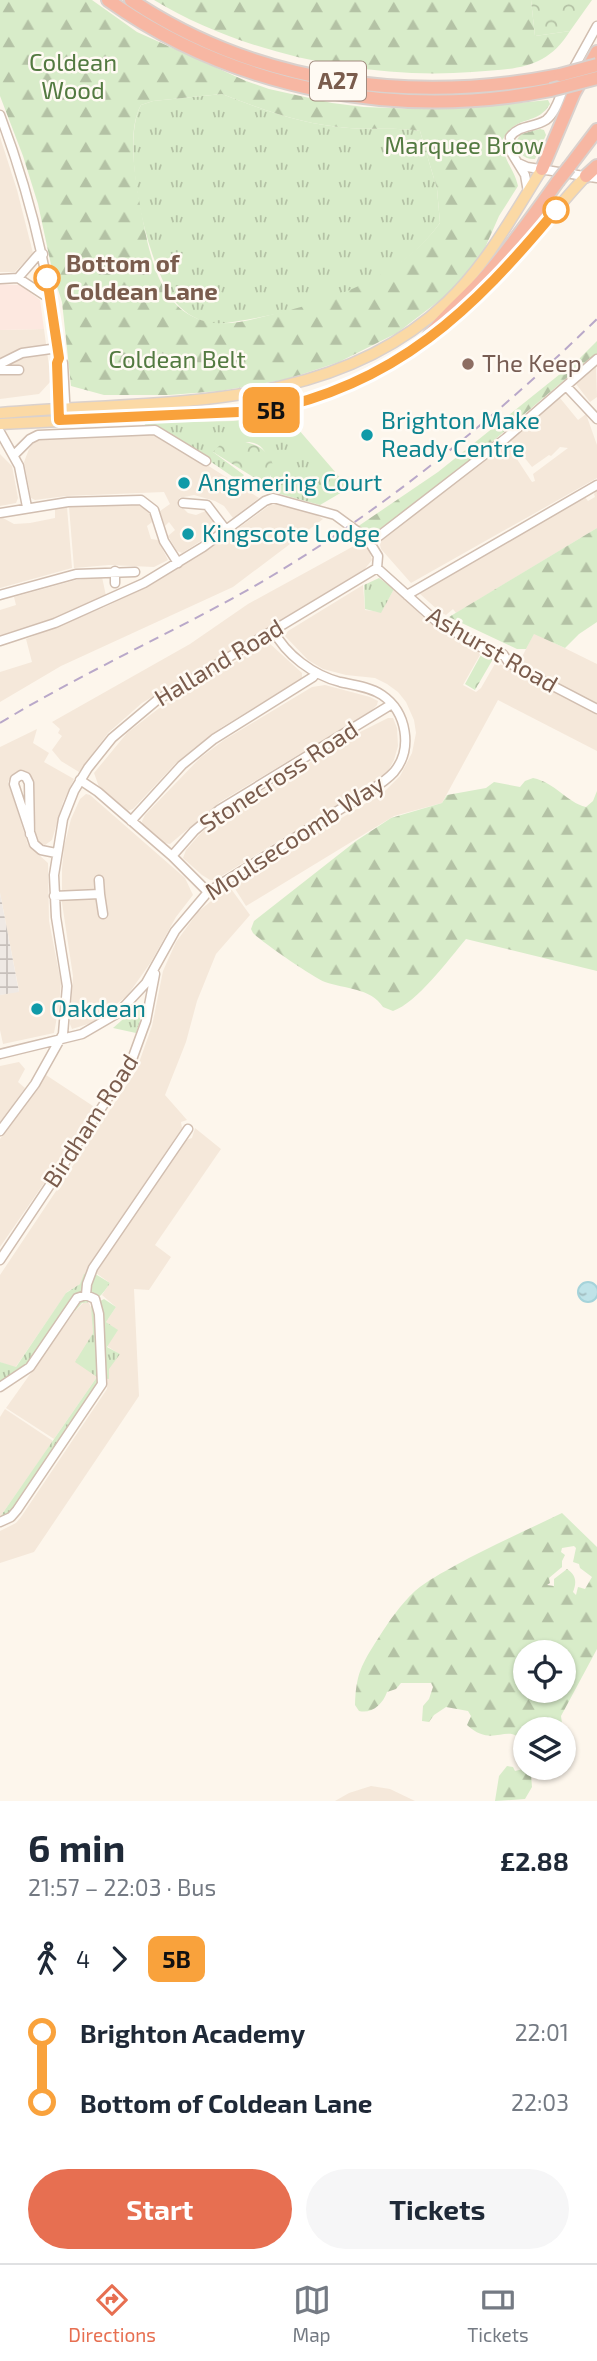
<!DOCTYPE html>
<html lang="en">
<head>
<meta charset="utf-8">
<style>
	:root { --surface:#fff; --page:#f6f6f7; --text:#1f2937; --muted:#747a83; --line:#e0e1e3; --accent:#e76f51 }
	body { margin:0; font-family:"Exo 2",sans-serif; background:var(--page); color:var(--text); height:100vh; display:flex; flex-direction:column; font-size:26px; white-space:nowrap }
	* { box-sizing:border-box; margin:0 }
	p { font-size:23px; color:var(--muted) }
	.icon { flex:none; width:38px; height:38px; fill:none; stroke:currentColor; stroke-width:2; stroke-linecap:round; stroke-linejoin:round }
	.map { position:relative; height:1801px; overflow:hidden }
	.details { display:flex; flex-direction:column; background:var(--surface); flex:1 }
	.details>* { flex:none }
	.badge { padding:0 14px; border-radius:10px; font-size:24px; line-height:46px }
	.tools { position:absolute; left:513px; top:1640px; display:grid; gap:14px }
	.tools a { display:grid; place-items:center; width:63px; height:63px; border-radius:50%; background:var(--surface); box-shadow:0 2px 5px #0004; font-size:35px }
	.map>.badge { position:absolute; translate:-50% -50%; box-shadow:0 0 0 4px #fff }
	.legs { display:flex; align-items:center; gap:10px; height:77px; padding:0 28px; font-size:23px }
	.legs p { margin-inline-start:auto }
	.summary { display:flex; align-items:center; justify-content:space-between; height:119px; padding:0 28px }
	h1 { font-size:38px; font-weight:700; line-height:52px }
	.cta { display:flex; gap:14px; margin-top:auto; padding:14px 28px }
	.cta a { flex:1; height:80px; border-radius:42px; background:var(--accent); color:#fff; font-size:28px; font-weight:700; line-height:80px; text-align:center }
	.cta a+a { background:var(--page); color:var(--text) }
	ul { padding:0 28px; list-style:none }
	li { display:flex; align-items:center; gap:24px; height:70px; font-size:26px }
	li i { display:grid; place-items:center; width:10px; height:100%; margin:0 9px; background:currentColor }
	li i::after { content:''; width:18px; height:18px; margin:-9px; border:5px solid; border-radius:50%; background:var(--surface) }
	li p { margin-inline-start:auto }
	li:first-child i { background:linear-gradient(#0000 50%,currentColor 0) }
	li:last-child i { background:linear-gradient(currentColor 50%,#0000 0) }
	.tabs { display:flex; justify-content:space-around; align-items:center; height:98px; border-top:2px solid var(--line); background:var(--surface); font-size:19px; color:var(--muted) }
	.tabs a { display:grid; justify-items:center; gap:4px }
	.tabs .active { color:var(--accent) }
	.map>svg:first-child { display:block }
	.residential { fill:#f5e8da }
	.commercial { fill:#fde8e0 }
	.industrial { fill:url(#industrial-grid) }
	.grass { fill:url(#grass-tufts) }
	.forest { fill:url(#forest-firs); fill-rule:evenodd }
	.park { fill:url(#park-crowns) }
	.water { fill:url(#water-ripples); stroke:#a5d3da; stroke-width:2 }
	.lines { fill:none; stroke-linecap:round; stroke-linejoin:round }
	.minor-casing { stroke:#d1beb0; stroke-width:11 }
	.major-casing { stroke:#dad1cd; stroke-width:13 }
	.highway-casing { stroke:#dad1cd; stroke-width:16 }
	.minor { stroke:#fff; stroke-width:8 }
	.major { stroke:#fbd9a5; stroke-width:10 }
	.highway { stroke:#f7b7a3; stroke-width:12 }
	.rail { stroke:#b9a8c9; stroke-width:2; stroke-dasharray:10 7; stroke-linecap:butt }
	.highway-bridge-casing { stroke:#dad1cd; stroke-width:16; stroke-linecap:butt }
	.highway-bridge { stroke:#f7b7a3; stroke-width:12 }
	.line-1-casing { stroke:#fff; stroke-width:16 }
	.line-1 { stroke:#f9a23c; stroke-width:10 }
	.stop-1-dot { fill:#fff; stroke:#f9a23c; stroke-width:3.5 }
	.education-dot { fill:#8d6e63; stroke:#fffaf3; stroke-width:2.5 }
	.culture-dot { fill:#0f9aa8; stroke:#fffaf3; stroke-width:2.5 }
	.labels { text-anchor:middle; stroke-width:5; stroke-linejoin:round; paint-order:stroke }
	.shield { fill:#fffaf3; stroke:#a28b7f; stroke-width:2 }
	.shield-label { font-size:23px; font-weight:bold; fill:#7a5c4d }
	.park-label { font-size:24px; fill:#537a41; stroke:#fffaf3 }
	.stop-label { font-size:24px; font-weight:bold; fill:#7a5c4d; stroke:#fffaf3; text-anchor:start }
	.education-label { font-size:24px; fill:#785e54; stroke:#fffaf3; text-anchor:start }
	.culture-label { font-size:24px; fill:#0d838f; stroke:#fffaf3; text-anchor:start }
	.street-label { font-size:24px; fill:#7a5c4d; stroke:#fffaf3 }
</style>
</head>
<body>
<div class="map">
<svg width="597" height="1801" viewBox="0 0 597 1801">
	<defs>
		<pattern id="industrial-grid" width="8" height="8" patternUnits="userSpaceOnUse" patternTransform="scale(1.75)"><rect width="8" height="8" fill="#efe9e4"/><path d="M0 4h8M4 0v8" fill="none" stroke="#c7c0bb"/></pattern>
		<pattern id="grass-tufts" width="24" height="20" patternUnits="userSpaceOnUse" patternTransform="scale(1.75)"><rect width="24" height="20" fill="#d8ecc9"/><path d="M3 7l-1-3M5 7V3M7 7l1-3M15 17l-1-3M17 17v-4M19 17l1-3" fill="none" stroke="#b4c2a5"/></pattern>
		<pattern id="forest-firs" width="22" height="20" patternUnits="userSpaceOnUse" patternTransform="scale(1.75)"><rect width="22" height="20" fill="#d8ecc9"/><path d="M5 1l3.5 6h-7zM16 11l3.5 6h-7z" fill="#b4c2a5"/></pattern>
		<pattern id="park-crowns" width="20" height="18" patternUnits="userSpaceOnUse" patternTransform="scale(1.75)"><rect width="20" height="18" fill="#d8ecc9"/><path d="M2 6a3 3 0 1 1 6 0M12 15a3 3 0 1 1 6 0" fill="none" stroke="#b4c2a5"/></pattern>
		<pattern id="water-ripples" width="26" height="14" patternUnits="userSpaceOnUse" patternTransform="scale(1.75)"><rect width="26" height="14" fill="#bfe3e8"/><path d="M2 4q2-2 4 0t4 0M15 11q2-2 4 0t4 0" fill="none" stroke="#a0bbbe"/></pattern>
	</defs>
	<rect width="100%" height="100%" fill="#fdf6ec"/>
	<!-- residential -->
	<path class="residential" d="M 0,137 L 17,190 L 33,253 L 15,272 L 0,272 Z
		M 44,329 L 51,381 L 39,394 L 0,399 L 0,330 Z
		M 596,364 L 597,397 L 590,402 L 576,384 Z
		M 560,398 L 578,420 L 586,414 L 597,445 L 597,478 L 411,583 L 381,549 L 380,545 L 382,538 L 507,444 L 532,482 L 535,481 L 533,474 L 568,448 L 560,447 L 551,456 L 549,455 L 532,467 L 511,441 Z
		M 158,434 L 259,498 L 233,518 L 224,506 L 215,501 L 194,495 L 179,498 L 180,505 L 188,513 L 196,515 L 208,510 L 221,528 L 182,553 L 177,551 L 168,536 L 175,530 L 169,522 L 165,526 L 160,511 L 170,504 L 164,492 L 66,496 L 35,500 L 31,498 L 24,462 L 29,449 L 35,441 L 42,439 Z
		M 0,454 L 12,466 L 18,498 L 16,503 L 0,506 Z
		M 597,490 L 597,528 L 456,613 L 453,609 L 446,615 L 440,612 L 419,593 L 585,497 L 588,501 L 595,497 L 594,494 Z
		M 280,503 L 306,508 L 323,519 L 233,587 L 61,666 L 0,702 L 0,672 L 32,662 L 26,639 L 105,607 L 149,586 L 215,545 L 270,505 Z
		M 137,505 L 146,508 L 150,514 L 152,522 L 147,526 L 151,539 L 158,540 L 168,560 L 154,567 L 109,565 L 74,568 L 69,507 Z
		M 67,507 L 72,568 L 0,588 L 0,519 L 3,518 L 14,524 L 30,523 L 55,518 L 55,509 Z
		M 363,541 L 368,547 L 372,560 L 364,570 L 142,703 L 108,733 L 79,772 L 61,761 L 52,750 L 62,736 L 58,733 L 60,729 L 52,722 L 190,644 L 248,604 Z
		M 102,577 L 106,596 L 42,623 L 0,636 L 0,610 L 16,605 L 14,597 L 76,580 Z
		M 363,585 L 365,610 L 381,612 L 394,589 L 428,622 L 481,653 L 463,685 L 476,692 L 481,688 L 496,662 L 597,714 L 597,751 L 498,700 L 442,803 L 394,816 L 246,906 L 232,884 L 383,793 L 400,776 L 412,753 L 416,733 L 414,720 L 406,702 L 398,692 L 387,684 L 375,678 L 346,675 L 323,669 L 308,660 L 285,636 L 288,631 Z
		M 534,633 L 597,664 L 597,704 L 519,663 Z
		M 268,642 L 302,673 L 302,679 L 222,727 L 194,748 L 175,764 L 133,809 L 127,811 L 99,787 L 94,773 L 127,733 L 158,709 Z
		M 325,685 L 370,697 L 378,701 L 377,705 L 371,711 L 220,802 L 170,844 L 164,843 L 143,825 L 142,821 L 145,815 L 200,758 L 224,740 L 312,687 Z
		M 388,718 L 393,718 L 397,728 L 398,746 L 394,760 L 388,771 L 374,782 L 215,880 L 210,880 L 202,875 L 183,858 L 186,850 L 201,833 L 224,814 L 362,731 Z
		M 37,729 L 33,743 L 49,753 L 44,762 L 74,779 L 63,802 L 52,840 L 45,845 L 39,844 L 36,838 L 32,778 L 25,772 L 18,771 L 12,775 L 8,782 L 28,845 L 48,863 L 49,921 L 61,983 L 59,1006 L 54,1033 L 3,1044 L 0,1030 L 0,995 L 19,991 L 0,893 L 0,747 Z
		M 86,794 L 90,795 L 185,878 L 193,895 L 176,917 L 151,962 L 127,996 L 91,1023 L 72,1029 L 70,1024 L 73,976 L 62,903 L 62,869 L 64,847 L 71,819 L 80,799 Z
		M 229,886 L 250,915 L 216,954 L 197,1001 L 186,1042 L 165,1095 L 187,1120 L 181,1122 L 182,1128 L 96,1255 L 80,1284 L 67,1292 L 15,1368 L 0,1362 L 0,1275 L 136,1071 L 152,1026 L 163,971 L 176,942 L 198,912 Z
		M 19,1062 L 25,1069 L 18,1082 L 25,1088 L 0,1122 L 0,1066 Z
		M 46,1075 L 96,1108 L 0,1247 L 0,1139 Z
		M 195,1128 L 221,1149 L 155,1245 L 171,1257 L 149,1290 L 134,1289 L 139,1396 L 34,1552 L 0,1563 L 0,1531 L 16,1523 L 21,1517 L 107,1389 L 108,1369 L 119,1354 L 107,1346 L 117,1330 L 106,1322 L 116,1307 L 102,1295 L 110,1283 L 96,1273 L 178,1151 L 186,1140 L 192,1138 Z
		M 84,1302 L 89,1303 L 92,1310 L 93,1333 L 89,1341 L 97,1377 L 54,1439 L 6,1408 L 75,1311 Z
		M 5,1409 L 53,1441 L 0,1517 L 0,1417 Z
		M 371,1786 L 390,1789 L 415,1801 L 335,1801 L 349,1793 Z"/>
	<!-- commercial -->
	<path class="commercial" d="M 0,284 L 20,285 L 40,300 L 44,329 L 0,330 Z"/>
	<!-- industrial -->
	<path class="industrial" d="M 0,893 L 19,992 L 0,995 Z"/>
	<!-- grass -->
	<path class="grass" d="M 222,94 C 263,110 304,125 349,128 C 373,130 396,127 420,131 L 437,189 L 440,223 C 392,291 297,313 219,324 C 206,324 190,317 180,307 C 148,276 119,144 141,105 L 153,101 Z
		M 286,415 L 349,488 L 320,505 L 280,494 L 266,485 L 271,477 C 270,470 269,460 266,454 C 256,432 228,446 213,452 L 244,475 L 239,481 L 157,425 L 144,426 L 146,423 L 233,421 Z
		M 379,578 L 394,589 L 381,613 L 365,609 L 364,585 Z
		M 138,1006 L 143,1011 L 136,1033 L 113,1028 Z
		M 92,1272 L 110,1283 C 103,1294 96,1303 82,1303 L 75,1311 L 67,1305 L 26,1366 L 0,1383 L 0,1362 L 16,1367 L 66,1293 L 80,1284 L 84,1274 Z
		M 104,1299 L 116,1307 L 106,1322 L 118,1330 L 107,1347 L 120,1354 L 109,1369 L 109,1379 L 100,1378 L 100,1383 L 9,1517 L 0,1521 L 0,1517 L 97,1377 L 75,1362 L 93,1333 L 91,1306 Z"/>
	<!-- forest -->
	<path class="forest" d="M 0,0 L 92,0 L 137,32 L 246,81 L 269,89 L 332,103 L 364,107 L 418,109 L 489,106 L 548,100 L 550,104 C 536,127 518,113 503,139 C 501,158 514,168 518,186 L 499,216 L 481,257 L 448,294 L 397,333 L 339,362 L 288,379 L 220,391 L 169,395 L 104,395 L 71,386 L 62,302 L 53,274 L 38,204 L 23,156 L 0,96 ZM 222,94 C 263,110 304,125 349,128 C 373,130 396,127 420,131 L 437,189 L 440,223 C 402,276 331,301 270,315 C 242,322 214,330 188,314 C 154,293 147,240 140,205 C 135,177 127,130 141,105 L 153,101 Z
		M 154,0 L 531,0 L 535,36 L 570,31 C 546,70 514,69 472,72 C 368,80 243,54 154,0 Z
		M 540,129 L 544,130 L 546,135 L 535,159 C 524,160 517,152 516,141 L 521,134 Z
		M 597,341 L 597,365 L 590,358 L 452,476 L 370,536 L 357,527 L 438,472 L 580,358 Z
		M 597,528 L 597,622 L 579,634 L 565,648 L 534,634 L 526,649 L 517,649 L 449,617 Z
		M 533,778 C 556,783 566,802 586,807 L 593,801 L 597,791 L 597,971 L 466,939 C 449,959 417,1003 393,1011 L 383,1007 C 371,988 345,989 325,982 C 314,978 262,942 253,933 L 251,929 L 254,921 L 356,841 L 391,818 L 442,803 L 447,795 L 486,788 L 494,782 L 520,787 L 525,781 Z
		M 562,1513 L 597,1547 L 597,1649 L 561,1716 L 562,1723 L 559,1729 L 525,1729 L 525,1767 L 517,1763 C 516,1753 522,1745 517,1736 C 503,1728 490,1746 467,1725 L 471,1716 L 468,1711 L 446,1707 L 434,1715 L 429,1722 L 422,1721 L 423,1706 L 429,1699 L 433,1687 L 431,1683 L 401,1683 L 396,1689 L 387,1692 C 383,1704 372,1714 359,1711 L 355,1705 C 356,1674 361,1665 379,1637 C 389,1621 401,1604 415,1591 C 428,1580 442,1573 456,1565 C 491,1546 527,1530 562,1513 ZM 574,1546 L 576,1548 L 573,1562 L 579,1564 L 580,1568 L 592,1577 L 585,1589 L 578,1587 L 576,1595 L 573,1592 C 577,1582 576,1575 567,1569 L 554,1579 L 554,1586 L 547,1585 L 550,1583 L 549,1578 L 562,1567 L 562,1561 L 565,1555 L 561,1552 L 562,1548 ZM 525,1652 L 564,1652 L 564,1690 L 525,1690 Z
		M 507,1766 L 513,1767 L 515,1771 L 523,1769 L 531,1775 L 532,1787 L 525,1799 L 495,1801 L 499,1776 Z"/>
	<!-- park -->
	<path class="park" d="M 531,0 L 592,0 L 570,31 L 535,36 Z
		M 240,441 C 256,443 271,451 274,469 L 266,485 L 213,452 L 221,444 Z
		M 482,653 L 493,659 L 475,690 L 465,684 Z"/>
	<!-- water -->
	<path class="water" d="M578 1292a10 10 0 1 1 20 0a10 10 0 1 1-20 0Z"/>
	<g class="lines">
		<!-- minor casing -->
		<g class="minor-casing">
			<path id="minor" d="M 571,73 L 597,26
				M 0,115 C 30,194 49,274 59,358 L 63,363 L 66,419
				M 518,163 L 527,167 L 597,178
				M 528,192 L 525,175 L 511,152 L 510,137 C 520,124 534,128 546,120 C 556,113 560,95 565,85
				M 18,278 L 38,255 L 43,254
				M 0,279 L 18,278 L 44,295 L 50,296
				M 59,358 L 57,363 L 59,414
				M 0,364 L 22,353 L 58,348
				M 0,370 L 19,370
				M 566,386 L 597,419
				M 0,432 L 19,466 L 27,507
				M 14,455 L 30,439 L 38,435 L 155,430 L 206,461
				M 183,503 L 207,505 L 226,530
				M 0,513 L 68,502 L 141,500 L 154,510 L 164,541 L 178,563
				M 370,543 L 506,438 L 597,359
				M 115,583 L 115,571
				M 0,595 L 76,574 L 135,572
				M 407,595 L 597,485
				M 0,641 L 55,623 L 144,583 L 203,547 L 265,501 L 273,498 L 335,515 L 361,534 L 370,543 L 378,556 L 377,568 L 436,621 L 496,656 L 503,654 L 509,663 L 597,709
				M 80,780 L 98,792 L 172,856 L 208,892
				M 131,821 L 182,765 L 214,739 L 313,677 L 316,673
				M 30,834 L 29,783 L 26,777 L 21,775 L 15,779 L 14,784 L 34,844 L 41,850 L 56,853
				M 172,856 L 194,831 L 219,810 L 392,704
				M 99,880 L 100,894
				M 54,896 L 100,894 L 103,914
				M 0,1054 L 82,1034 L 118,1013 L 146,983 L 175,931 L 208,892 L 363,795 C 374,788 385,782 394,772 C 413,749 407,712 382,695 C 370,687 354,685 340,682 C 313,675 286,655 273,630
				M 0,1131 L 35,1084 L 63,1034 L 67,986 L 56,917 L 54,875 L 63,819 L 74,791 L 88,768 L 112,738 L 156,701 L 377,568
				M 0,1260 L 130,1065 L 146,1021 L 155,974
				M 86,1295 L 87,1284 L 93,1268 L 188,1129
				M 0,1387 L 30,1367 L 77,1298 L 86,1295 L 95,1299 L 99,1314 L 102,1384 L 17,1510 L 11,1517 L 0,1522"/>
		</g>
		<!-- major casing -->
		<g class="major-casing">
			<path id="major" d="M 0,413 C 152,399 327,416 447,302 C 487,264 513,215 542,169
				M 0,424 L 264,411 C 371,390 444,336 516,257 C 540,231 561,202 586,176"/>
		</g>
		<!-- highway casing -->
		<g class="highway-casing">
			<path id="highway" d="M 108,0 C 236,91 399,120 551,90
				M 131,0 C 258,85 412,104 560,75
				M 569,167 L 597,130
				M 542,169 L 574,93 L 597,52
				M 586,176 L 597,166
				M 427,339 C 444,315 467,298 486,276 C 512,246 535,213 558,181"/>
		</g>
		<!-- minor -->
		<use href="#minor" class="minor"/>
		<!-- major -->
		<use href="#major" class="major"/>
		<!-- highway -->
		<use href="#highway" class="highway"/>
		<!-- rail -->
		<path class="rail" d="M 0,723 C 82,673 170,634 253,587 C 379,514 493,420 597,319"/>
		<!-- highway-bridge casing -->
		<g class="highway-bridge-casing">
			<path id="highway-bridge" d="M 560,75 L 597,65
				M 551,90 L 597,78
				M 558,181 L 569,167"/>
		</g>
		<!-- highway-bridge -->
		<use href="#highway-bridge" class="highway-bridge"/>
	</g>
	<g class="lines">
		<!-- line-1 casing -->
		<g class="line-1-casing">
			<path id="line-1" d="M 47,278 L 59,358 L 57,363 L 59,420 L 264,411 C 396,385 473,310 556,210"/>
		</g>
		<!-- line-1 -->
		<use href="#line-1" class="line-1"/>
	</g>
	<!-- markers -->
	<g class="stop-1-dot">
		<circle cx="556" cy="210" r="12"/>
		<circle cx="47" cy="278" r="12"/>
	</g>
	<circle class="education-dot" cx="468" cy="364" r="7"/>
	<g class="culture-dot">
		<circle cx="367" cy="435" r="7"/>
		<circle cx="184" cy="483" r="7"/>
		<circle cx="188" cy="534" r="7"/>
		<circle cx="37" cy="1009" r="7"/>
	</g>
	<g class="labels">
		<!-- shield labels -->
		<rect class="shield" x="310" y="61.5" width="56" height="39" rx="5"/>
		<g class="shield-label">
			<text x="338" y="89">A27</text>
		</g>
		<!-- park labels -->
		<g class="park-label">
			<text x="73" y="71">Coldean<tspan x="73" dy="28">Wood</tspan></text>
			<text x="464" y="154">Marquee Brow</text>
			<text x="177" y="368">Coldean Belt</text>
		</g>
		<!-- stop labels -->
		<g class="stop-label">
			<text x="66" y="272">Bottom of<tspan x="66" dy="28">Coldean Lane</tspan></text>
		</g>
		<!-- education labels -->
		<g class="education-label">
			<text x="482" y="372">The Keep</text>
		</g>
		<!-- culture labels -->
		<g class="culture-label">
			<text x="381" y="429">Brighton Make<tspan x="381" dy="28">Ready Centre</tspan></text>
			<text x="198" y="491">Angmering Court</text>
			<text x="202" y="542">Kingscote Lodge</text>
			<text x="51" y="1017">Oakdean</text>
		</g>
		<!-- street labels -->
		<g class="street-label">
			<text transform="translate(492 650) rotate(30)" y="8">Ashurst Road</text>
			<text transform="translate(219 663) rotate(-31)" y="8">Halland Road</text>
			<text transform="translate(279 777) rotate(-33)" y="8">Stonecross Road</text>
			<text transform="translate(295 838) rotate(-33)" y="8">Moulsecoomb Way</text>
			<text transform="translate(91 1121) rotate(-57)" y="8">Birdham Road</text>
		</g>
	</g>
</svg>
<div class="tools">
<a><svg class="icon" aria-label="locate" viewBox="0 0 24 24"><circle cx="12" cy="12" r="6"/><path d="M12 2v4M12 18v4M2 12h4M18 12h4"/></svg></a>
<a><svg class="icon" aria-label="layers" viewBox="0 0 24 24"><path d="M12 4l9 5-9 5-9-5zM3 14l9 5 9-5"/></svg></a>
</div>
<b class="badge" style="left:271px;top:410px;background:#f9a23c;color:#111">5B</b>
</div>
<section class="details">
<div class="summary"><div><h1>6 min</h1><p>21:57 – 22:03 · Bus</p></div><b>£2.88</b></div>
<div class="legs"><svg class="icon" aria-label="walk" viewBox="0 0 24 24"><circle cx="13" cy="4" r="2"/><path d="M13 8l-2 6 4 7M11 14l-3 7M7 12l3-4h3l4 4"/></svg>4<svg class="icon" aria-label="forward" viewBox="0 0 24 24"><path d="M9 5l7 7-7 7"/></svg><b class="badge" style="background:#f9a23c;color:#111">5B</b></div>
<ul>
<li><i style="color:#f9a23c"></i><b>Brighton Academy</b><p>22:01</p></li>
<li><i style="color:#f9a23c"></i><b>Bottom of Coldean Lane</b><p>22:03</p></li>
</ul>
<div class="cta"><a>Start</a><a>Tickets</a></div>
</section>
<nav class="tabs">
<a class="active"><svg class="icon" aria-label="directions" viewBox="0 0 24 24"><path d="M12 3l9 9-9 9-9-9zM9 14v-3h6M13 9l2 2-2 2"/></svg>Directions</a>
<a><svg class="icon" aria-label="map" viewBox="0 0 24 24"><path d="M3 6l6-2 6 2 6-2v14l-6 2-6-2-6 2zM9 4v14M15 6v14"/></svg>Map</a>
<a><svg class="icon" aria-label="tickets" viewBox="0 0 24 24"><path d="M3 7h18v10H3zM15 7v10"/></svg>Tickets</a>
</nav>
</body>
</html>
